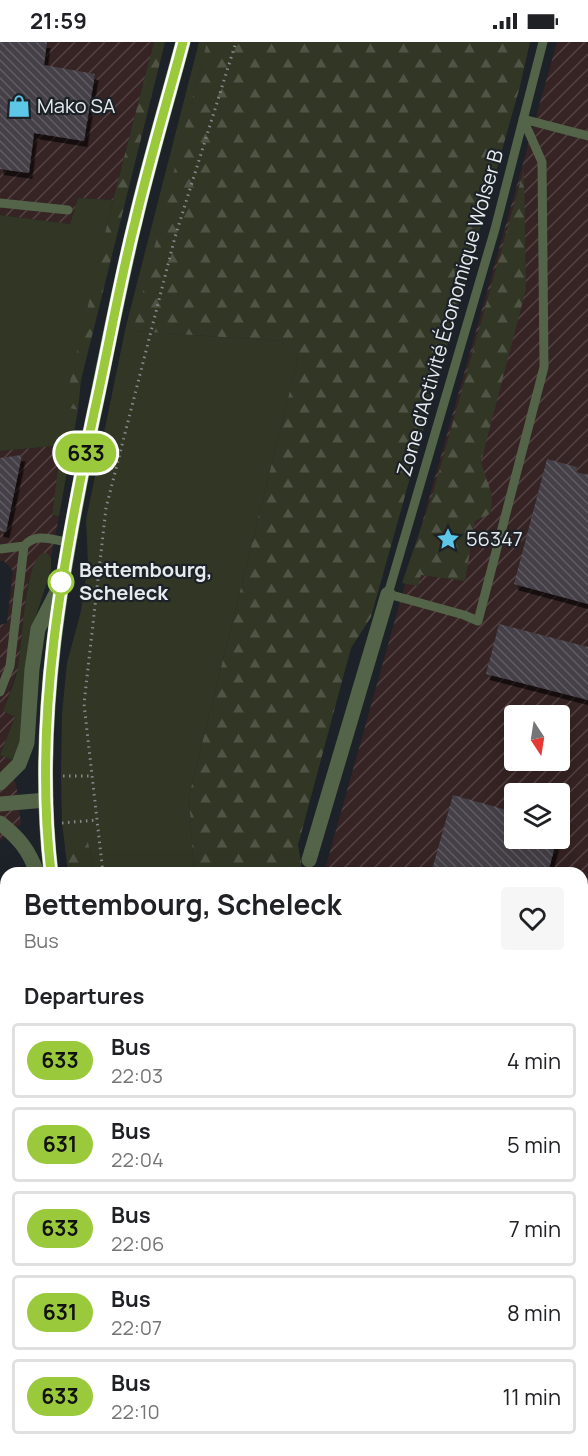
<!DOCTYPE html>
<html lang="en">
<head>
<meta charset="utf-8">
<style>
	:root { --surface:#fff; --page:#f6f6f6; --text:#202124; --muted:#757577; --line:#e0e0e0 }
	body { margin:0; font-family:Manrope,sans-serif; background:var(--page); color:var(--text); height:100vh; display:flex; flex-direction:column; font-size:22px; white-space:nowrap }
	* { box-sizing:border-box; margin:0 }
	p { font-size:20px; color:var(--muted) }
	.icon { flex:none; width:33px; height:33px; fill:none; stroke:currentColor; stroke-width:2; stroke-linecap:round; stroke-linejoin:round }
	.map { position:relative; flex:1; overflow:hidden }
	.sheet { position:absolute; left:0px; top:825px; width:588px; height:590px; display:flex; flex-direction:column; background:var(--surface); border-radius:18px 18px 0 0; box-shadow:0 6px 24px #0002 }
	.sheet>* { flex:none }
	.badge { padding:0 12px; border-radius:20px; font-size:21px; line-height:39px }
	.needle { width:39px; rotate:168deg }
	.buttons { position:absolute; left:504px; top:663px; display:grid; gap:12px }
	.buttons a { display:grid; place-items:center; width:66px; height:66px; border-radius:6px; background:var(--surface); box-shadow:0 6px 24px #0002; font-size:30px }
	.map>.badge { position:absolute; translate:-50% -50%; box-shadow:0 0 0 3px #fff }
	h2 { padding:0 24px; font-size:22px; line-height:54px }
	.round { display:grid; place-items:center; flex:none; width:63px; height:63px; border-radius:6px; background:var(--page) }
	.overview { display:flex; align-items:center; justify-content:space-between; height:102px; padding:0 24px }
	h1 { font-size:28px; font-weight:700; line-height:45px }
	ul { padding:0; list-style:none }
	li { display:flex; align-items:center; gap:18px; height:75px; margin:0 12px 9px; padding:0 12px; border:3px solid var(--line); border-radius:6px }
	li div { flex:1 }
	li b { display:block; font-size:22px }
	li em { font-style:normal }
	li .badge { min-width:66px; font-weight:700; text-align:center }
	.status { display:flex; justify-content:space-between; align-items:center; height:42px; padding:0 30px; background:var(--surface); direction:ltr }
	.status svg { height:16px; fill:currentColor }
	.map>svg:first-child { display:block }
	.industrial { fill:url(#industrial-furrows); fill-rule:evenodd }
	.grass { fill:#323725 }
	.forest { fill:url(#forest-firs) }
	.building { fill:url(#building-back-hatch); filter:url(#shadow) }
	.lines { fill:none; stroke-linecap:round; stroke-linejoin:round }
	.path { stroke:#84898e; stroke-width:3; stroke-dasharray:1.5 4.5; stroke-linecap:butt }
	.service { stroke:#536448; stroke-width:9 }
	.minor { stroke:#536448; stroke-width:15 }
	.primary { stroke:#83a76c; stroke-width:15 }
	.line-casing { stroke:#fff; stroke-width:14 }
	.line { stroke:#9aca3c; stroke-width:9 }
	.stop-dot { fill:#fff; stroke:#9aca3c; stroke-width:3 }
	.labels { text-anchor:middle; stroke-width:4.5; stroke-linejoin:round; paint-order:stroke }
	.poi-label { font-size:20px; fill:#e6ebee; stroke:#1c2228; text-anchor:start }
	.street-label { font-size:20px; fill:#e6ebee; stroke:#1c2228 }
	.stop-label { font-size:20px; font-weight:bold; fill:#e6ebee; stroke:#1c2228; text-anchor:start }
</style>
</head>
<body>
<div class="status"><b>21:59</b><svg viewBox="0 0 49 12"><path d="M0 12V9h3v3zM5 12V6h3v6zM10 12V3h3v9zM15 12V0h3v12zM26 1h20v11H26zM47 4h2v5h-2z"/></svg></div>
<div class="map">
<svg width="588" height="1414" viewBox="0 0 588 1414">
	<defs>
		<pattern id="industrial-furrows" width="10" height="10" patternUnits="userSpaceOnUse" patternTransform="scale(1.5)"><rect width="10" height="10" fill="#362324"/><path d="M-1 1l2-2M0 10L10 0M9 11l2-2" fill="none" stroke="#534344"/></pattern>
		<pattern id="forest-firs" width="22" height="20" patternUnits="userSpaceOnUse" patternTransform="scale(1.5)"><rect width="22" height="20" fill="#323725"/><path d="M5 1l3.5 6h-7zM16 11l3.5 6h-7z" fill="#505445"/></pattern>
		<pattern id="building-back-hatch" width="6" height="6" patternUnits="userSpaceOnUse" patternTransform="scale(1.5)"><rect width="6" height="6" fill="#443f47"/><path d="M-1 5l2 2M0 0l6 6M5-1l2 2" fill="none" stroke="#5f5b62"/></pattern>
		<filter id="shadow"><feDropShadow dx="3.5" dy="6" stdDeviation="0" flood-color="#0009"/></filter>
	</defs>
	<rect width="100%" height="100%" fill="#1c2228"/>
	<!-- industrial -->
	<path class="industrial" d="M 0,0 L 154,0 L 113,158 L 78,156 L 70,182 L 0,173 Z
		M 557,0 L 588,0 L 588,1037 L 582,1036 L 582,831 L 324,831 ZM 514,674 L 560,674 L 560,718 L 514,718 ZM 514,752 L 560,752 L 560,796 L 514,796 Z
		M 55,404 L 60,419 L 52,473 L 59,474 L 51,516 L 47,511 L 28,540 L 18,627 L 3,669 L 15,675 L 0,713 L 12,718 L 6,726 L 16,741 L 21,782 L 0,799 L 0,583 L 7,581 L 13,529 L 4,519 L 0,519 L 0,409 Z"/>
	<!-- grass -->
	<path class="grass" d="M 199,0 L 207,0 L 134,289 L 281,299 L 298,316 L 189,754 L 194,831 L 94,831 L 88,799 L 68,830 L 62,781 L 61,734 L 62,672 L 67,621 L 81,569 L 88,521 L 86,478 L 126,284 Z
		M 78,156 L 113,158 L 65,365 L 78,368 L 59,474 L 52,473 L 59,419 L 55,404 L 0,409 L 0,173 L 70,182 Z
		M 42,511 L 47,511 L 51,516 L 51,528 L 32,586 L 22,697 L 12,718 L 0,713 L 15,675 L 3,669 C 8,655 16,639 18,624 C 23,601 24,523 42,511 Z
		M 582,1036 L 588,1037 L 588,1081 L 582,1079 Z
		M 6,1354 L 6,1408 L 45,1409 L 32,1414 L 0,1414 L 0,1355 Z
		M 553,1408 L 557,1414 L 298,1414 L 295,1409 Z"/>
	<!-- forest -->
	<path class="forest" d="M 154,0 L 165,0 L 81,338 L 78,368 L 64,365 L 113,158 Z
		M 207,0 L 530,0 L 520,44 L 371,575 L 351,606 L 298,803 L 303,831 L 194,831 L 189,754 L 298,316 L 281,299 L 133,289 Z
		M 524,127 L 526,247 L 481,420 L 492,453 L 491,471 L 475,479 L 465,539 L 421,533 L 418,544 L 402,541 L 433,451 Z
		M 88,799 L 94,831 L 68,831 L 68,800 Z
		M 149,1409 L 200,1409 L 202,1414 L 151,1414 Z
		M 230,1409 L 295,1409 L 298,1414 L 232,1414 Z"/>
	<!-- building -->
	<path class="building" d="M 0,0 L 47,0 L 44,23 L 95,32 L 84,99 L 34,91 L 29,131 L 0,127 Z
		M 22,413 L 6,490 L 0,489 L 0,416 Z
		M 547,417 L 577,425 L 576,430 L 588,433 L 588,562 L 514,542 Z
		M 499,582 L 588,605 L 588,658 L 486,632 Z
		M 453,753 L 514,770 L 514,796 L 557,796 L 548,831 L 431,831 Z"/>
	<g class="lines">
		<!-- path -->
		<path class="path" d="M 63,734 L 91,734
			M 62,781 L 97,778
			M 103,831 L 84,662 L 106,466 L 175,195 L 236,0"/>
		<!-- service -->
		<path class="service" d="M 543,0 L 495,187 L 388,552 L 464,573 L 478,579 L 544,325 L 542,120 L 523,77 L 588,94
			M 0,161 L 68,168
			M 0,507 L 24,504
			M 0,650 L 10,624 L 24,504 C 36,490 52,498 68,500"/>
		<!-- minor -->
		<path class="minor" d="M 0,741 L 19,722 L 27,701 L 32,627 L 38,587 L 61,542
			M 0,762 L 46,758
			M 0,781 C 19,796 29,808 37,831
			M 309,818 L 388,552"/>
		<!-- primary -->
		<path class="primary" d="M 51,831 C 33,678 62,525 93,376 C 107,311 119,245 135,180 C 149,120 167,60 183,0
			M 213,1408 L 215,1414"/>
	</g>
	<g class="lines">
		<!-- line casing -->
		<g class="line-casing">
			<path id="line" d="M 51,831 C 33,676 62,523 94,371 C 108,308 119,243 135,180 C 149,120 167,60 183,0"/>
		</g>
		<!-- line -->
		<use href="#line" class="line"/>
	</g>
	<!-- icons -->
	<defs>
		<g id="shop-bare" transform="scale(1.8)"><path d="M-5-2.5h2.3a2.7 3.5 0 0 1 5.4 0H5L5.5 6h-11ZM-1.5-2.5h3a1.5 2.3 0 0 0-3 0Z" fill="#5dc7e8" stroke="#1c2228" stroke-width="2.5" paint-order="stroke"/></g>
		<g id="sight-bare" transform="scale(1.8)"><path d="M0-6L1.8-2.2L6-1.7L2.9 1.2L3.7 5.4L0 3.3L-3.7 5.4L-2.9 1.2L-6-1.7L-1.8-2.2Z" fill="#5dc7e8" stroke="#1c2228" stroke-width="2.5" paint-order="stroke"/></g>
	</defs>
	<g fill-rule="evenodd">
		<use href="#shop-bare" x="19" y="64"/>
		<use href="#sight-bare" x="448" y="497"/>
	</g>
	<!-- markers -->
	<circle class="stop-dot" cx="61" cy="540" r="12"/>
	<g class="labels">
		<!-- poi labels -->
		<g class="poi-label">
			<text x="37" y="71">Mako SA</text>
			<text x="466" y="504">56347</text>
		</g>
		<!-- street labels -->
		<g class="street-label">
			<text transform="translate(450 271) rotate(-74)" y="7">Zone d'Activité Économique Wolser B</text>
		</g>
		<!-- stop labels -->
		<g class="stop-label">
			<text x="79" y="535">Bettembourg,<tspan x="79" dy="23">Scheleck</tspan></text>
		</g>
	</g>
</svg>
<div class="buttons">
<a><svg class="needle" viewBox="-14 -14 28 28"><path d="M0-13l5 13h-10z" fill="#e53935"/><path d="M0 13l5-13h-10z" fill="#757577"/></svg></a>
<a><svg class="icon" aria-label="layers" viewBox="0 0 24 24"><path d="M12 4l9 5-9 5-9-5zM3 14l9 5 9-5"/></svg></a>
</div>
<b class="badge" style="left:86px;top:411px;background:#9aca3c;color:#111">633</b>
<section class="sheet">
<div class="overview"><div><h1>Bettembourg, Scheleck</h1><p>Bus</p></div><a class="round"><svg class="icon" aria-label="heart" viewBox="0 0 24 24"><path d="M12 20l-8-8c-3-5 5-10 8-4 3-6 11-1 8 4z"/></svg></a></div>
<h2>Departures</h2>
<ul>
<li><span class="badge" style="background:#9aca3c;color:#111">633</span><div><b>Bus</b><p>22:03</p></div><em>4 min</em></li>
<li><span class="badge" style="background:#9aca3c;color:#111">631</span><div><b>Bus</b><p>22:04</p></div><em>5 min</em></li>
<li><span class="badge" style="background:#9aca3c;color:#111">633</span><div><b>Bus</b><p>22:06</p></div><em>7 min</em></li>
<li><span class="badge" style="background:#9aca3c;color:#111">631</span><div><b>Bus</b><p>22:07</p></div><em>8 min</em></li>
<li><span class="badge" style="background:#9aca3c;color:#111">633</span><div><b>Bus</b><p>22:10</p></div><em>11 min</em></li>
</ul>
</section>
</div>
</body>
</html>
